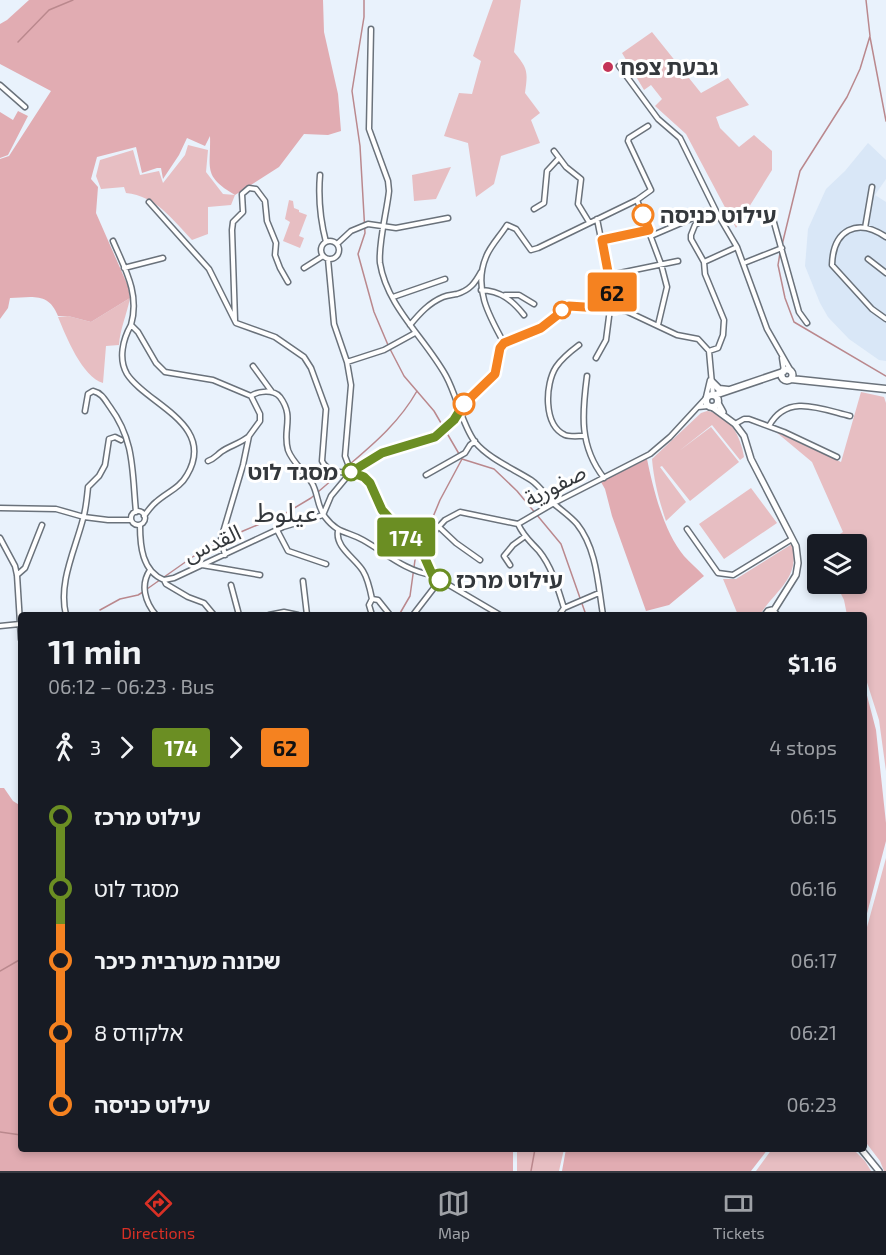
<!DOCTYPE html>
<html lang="en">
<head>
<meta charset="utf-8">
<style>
	:root { --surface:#171b24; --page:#20242c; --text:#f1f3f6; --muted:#9ea1a6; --line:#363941; --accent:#d93025 }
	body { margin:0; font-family:"Exo 2","Noto Sans Arabic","Noto Sans Hebrew",sans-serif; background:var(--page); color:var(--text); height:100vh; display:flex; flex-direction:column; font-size:22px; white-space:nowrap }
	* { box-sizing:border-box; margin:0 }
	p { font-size:20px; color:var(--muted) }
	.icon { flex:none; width:33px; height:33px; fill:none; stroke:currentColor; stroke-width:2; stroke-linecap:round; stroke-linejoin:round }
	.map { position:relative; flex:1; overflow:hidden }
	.sheet { position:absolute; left:18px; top:612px; width:849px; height:540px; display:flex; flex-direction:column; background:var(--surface); border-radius:6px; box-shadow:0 3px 9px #0003 }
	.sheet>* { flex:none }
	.badge { padding:0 12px; border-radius:4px; font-size:21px; line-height:39px }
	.fabs { position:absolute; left:807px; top:534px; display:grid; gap:12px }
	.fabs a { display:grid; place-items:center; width:60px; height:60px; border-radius:6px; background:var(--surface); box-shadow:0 3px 9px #0003; font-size:30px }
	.map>.badge { position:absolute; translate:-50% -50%; box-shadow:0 0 0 3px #fff }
	.legs { display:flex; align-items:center; gap:9px; height:66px; padding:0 30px; font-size:20px }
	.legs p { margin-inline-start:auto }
	.headline { display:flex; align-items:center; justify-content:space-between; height:102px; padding:0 30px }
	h1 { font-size:33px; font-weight:700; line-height:45px }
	ul { padding:0 30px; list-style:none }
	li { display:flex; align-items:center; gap:21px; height:72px; font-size:22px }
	li i { display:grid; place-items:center; width:9px; height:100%; margin:0 8px; background:currentColor }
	li i::after { content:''; width:15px; height:15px; margin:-8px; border:4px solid; border-radius:50%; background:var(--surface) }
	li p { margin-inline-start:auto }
	li:first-child i { background:linear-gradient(#0000 50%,currentColor 0) }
	li:last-child i { background:linear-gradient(currentColor 50%,#0000 0) }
	.tabs { display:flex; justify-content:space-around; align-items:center; height:84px; border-top:2px solid var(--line); background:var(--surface); font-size:16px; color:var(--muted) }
	.tabs a { display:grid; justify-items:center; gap:3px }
	.tabs .current { color:var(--accent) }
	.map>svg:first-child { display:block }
	.built { fill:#d9e7f7 }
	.green { fill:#e7bec2 }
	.forest { fill:#e1acb2 }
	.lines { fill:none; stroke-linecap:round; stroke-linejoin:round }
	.stream { stroke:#ba888d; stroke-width:1.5 }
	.minor-casing { stroke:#6a727b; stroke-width:7 }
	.tertiary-casing { stroke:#6a727b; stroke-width:8 }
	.secondary-casing { stroke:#6a727b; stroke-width:9 }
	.minor { stroke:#fff; stroke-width:4 }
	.tertiary { stroke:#fff; stroke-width:5 }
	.secondary { stroke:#fff; stroke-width:6 }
	.line-1-casing { stroke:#fff; stroke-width:14 }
	.line-2-casing { stroke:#fff; stroke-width:14 }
	.line-1 { stroke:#6b8e23; stroke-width:9 }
	.line-2 { stroke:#f58220; stroke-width:9 }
	.poi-dot { fill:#c43457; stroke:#fff; stroke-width:2 }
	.stop-2-dot { fill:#fff; stroke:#f58220; stroke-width:3 }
	.stop-1-dot { fill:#fff; stroke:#6b8e23; stroke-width:3 }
	.labels { text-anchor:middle; stroke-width:6; stroke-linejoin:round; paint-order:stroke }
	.poi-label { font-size:22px; font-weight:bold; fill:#34383c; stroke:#fff; text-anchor:start }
	.stop-label { font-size:22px; font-weight:bold; fill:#34383c; stroke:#fff; text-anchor:start }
	.street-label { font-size:22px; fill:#34383c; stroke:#fff }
	.quarter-label { font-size:26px; fill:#34383c; stroke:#fff }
</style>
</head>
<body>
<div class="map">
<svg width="886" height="1171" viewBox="0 0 886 1171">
	<rect width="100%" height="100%" fill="#e9f2fc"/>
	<!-- built -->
	<path class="built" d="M 868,143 L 886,160 L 886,179 L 875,195 L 886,202 L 886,361 L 879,360 L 849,339 L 828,317 L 820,303 L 805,266 L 808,229 L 826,189 L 845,171 Z"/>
	<!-- green -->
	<path class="green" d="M 493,0 L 521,0 L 514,52 C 528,69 528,71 525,93 L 540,113 L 531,120 L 540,143 L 501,156 L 494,184 L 476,197 L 468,143 L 444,136 L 459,93 L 472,94 L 481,61 L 473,56 Z
		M 652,32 L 701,93 L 728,78 L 749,105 L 716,117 L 720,128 L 739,147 L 754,135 L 772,151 L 772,170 L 736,228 L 686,134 L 655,106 L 662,99 L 651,85 L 644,90 L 622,53 Z
		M 188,145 L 208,150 L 206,172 L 223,194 L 235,195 L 231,205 L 208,207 L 208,234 L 192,240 C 172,219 156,196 126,193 L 124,187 L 101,189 L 96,176 L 100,160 L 133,150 L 140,175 L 159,171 L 163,183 L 185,155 Z
		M 451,167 L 436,199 L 414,201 L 412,175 Z
		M 289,200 L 293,201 L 294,208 L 299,210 L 299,212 L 307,215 L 299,236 L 304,238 L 300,248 L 283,241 L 290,222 L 285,219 Z
		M 130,298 C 127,314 120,329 119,345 L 106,346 L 103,383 C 82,377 66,336 58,317 L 68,316 L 91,322 Z
		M 861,392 L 884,397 L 886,403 L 886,771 L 879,720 L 864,673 L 864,615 L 847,615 L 844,600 L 836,584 L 856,584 L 856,544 L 824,544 L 843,532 L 812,462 L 776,432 L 841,462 Z
		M 707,411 C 729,414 741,436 744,457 L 740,460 L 712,425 L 679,451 L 711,427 L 739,462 L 690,501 L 662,466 L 660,467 L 686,502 L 666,521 C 659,500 654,482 652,459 L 701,413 Z
		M 751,488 L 777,523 L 724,559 L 699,524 Z
		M 792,544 C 801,579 774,591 760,615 L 738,615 L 723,579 L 736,579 Z
		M 886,858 L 886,1171 L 884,1171 L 880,1161 L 864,1140 L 864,938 Z
		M 517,1149 L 564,1149 L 559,1171 L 517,1171 Z
		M 772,1149 L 853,1149 L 865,1161 L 871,1171 L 756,1171 Z"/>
	<!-- forest -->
	<path class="forest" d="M 29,0 L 323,0 L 324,32 L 338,94 L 341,131 L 328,135 L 304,134 L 279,167 L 235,195 C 202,176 211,168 210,136 L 205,146 L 187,138 L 179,155 L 163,179 L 161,168 L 157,168 L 142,173 L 136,147 L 97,157 L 91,179 L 98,187 L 96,213 L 128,286 L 130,298 L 91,322 L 68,316 L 58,316 C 49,292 32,297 10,298 L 8,308 L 0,319 L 0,159 L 9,156 L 51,91 L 0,64 L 0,24 L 7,20 Z
		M 18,111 L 28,116 L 8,155 L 0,158 L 0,112 L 13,120 Z
		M 647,459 C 653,489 664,532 684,556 C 690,563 698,569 704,576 L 669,605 L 646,611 L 612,516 L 605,489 L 601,482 Z
		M 864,684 L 876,730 L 886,823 L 886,841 L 864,925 Z
		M 0,788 L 4,788 L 13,801 L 21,806 L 21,1149 L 513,1149 L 513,1171 L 0,1171 Z
		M 566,1149 L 768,1149 L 751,1171 L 562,1171 Z"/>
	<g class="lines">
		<!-- stream -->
		<path class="stream" d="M 364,0 L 364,17 L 352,91 L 360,146 L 365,233 L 358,254 L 374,312 L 388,345
			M 870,37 L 886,121
			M 18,42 L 49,10 L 73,0
			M 782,245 L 800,171 L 847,97 L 860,69 L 870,36 L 866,0
			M 780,253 L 778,265 L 785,298 L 794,322 L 886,376
			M 390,349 L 404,376 L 434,411 L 462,459 L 494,469 L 517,491 L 561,544 L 586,615
			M 350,464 C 376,442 400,421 417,391
			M 423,541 L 440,500 L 462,459
			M 147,589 L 194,556 L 243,531 L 286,513 L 311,498 L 340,473
			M 100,610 L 120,599 L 138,595 L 143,592
			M 399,615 L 410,596 L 415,560 L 420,548
			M 0,971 L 21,959
			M 0,1132 L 21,1135
			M 531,1171 L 535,1149"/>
		<!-- minor casing -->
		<g class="minor-casing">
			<path id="minor" d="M 371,29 L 369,129 L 388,181 L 389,191 C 387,211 378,244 380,263 C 387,307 425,338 446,376 C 457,396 462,425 475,442 C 489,459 514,469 531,480 C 540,486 546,496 553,503 C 561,510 570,516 577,524 C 597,549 598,585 603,615
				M 619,66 L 658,119 L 680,138 L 717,213 L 695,225 L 691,235 L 691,239 L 704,262 L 705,274 L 724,320 L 723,335 L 718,348 L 709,351
				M 0,85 L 25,107
				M 648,126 L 629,138 L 628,141 L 651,190 L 637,200 L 661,264 L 667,287 L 658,325
				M 554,151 L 566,167 L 581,179 L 578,204 L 589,222
				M 320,175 C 318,199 320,219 326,242
				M 149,202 L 209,269 L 236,323 L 275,337 L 304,357 L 311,368 L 326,409 L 322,461 C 326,470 340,474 350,472
				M 534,209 L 544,203 L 547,171 L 559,158
				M 717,213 L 737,247 L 767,329 L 791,371
				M 597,219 L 615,309
				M 773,219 L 799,312 L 807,323
				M 865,228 L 872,187
				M 651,236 L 714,209
				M 886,237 C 857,217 833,230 832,265 L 872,309 L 886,319
				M 602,240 L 648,230
				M 113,241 C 125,269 140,294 131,325 L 138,332 L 156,363 L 165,372 L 213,380 L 251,396
				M321 250a9 9 0 1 1 18 0a9 9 0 1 1-18 0Z
				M 337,244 L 351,231 L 368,224 L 396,228 L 448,218
				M 328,259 L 334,324 L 347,362 L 351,385 L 345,456 L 351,472 L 364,477 L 370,483 L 382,510 L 397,528 L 408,539 L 420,547 L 431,574
				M 868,259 L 886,273
				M 704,262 L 737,247
				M 744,263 L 782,248
				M 124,268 L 163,258
				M 304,268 L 323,256
				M 610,275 L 678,261
				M 481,290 C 501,291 512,300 524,315
				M 505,295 L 519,295 L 534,304
				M 393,297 L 445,279
				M 235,320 L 232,230 L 233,222 L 243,212 L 242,194 L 249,188 L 256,189 L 265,201 L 267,221 L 276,243 L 275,255 L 280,268 L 288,282
				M 131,325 C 123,339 118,359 127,374 C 146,404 217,424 187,475 C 180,488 167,492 156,502 C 151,506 148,511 144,516
				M 410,325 C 420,313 429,303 443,297 C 448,295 452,295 457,294 C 470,290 475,283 481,272
				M 504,343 C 489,316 473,288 486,257 C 490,246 501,235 507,225 L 516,229 L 531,250 L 538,248 L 637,200
				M 579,345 C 571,351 562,358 556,367 C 545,384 543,425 565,435 C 570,437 578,436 583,436
				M 596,358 L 606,340 L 610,309
				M 782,358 L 784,371
				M 347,362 L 384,350 L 415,333
				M 253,366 L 272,392
				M 587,376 C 582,414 579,446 604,478
				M 706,397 L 710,380
				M 698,407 L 708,406
				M 85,411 L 88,394 L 93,391 C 102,393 105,400 110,407 C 135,441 132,472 136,512
				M 735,424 L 744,419 L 749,419 L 784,432 L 837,457
				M 769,426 C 787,393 821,409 850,416
				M 208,461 C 214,459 216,456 221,452 C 229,446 239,444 248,437
				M 426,475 L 465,453 L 470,445 L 475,441
				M 0,508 L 56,509 L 84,517 L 108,520 L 131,520
				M131 518a7 7 0 1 1 14 0a7 7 0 1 1-14 0Z
				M 393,522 L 388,525 L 388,531 L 403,535
				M 518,524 C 524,537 530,541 539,551 C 552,567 558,589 564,608 L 559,615
				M 140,525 C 140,546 142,571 164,580 L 174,578 L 283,527 L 323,515 L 331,496 L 351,472 L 382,453 L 435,437 L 455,420 L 460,407 L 494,374 L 501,345 L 541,328 L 563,310 L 576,305 L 626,311 L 677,335 L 698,339 L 709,351 L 713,395
				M 438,526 L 456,543 L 480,560
				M 687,529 L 718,573 L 733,575 L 792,539
				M 277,530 L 288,551 L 326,564
				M 338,531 C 335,547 355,558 363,571 C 368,579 370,589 372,599 L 378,600 L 390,615
				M 0,538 L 15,566 L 17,575 L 21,639
				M 420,547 L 445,520 L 460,512 L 518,524 L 554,503 L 650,454 L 670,437 L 706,398
				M 225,555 L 221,539 L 243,465 L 249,436 L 260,421 L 260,414 L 251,396 C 258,391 273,389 280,397 C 295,417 282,430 288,450 C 292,462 305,472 312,483 C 318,493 317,507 325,517 C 338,534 347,531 363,540 C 386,553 405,571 432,575 L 500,615
				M 202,565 L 260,575
				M 510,565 L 504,556 L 513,545 L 524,537
				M 150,570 C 140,585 145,602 156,615
				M 17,575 L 25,568 L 42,525
				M 164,580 L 166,584 L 188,597 L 204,603 L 214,615
				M 303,581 L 307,615
				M 231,585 L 239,615
				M 564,608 L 599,593
				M 66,615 C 58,583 75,550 83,519 C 86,509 87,497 88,487 L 99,476 L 105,465 L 109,439 L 115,437 L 121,440
				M 269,615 L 284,612 L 298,615
				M 372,615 L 369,605 L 372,599
				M 413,615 L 440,580
				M 0,626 L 20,624"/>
		</g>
		<!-- tertiary casing -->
		<g class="tertiary-casing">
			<path id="tertiary" d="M 718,403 L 723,412
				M 712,407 L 735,424 L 744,436 L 751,459 L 796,546 L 798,563 L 796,575 L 774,610
				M 765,615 L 768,611 L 772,610 L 777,615
				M 861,1149 L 879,1171"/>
		</g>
		<!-- secondary casing -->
		<g class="secondary-casing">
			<path id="secondary" d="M781.5 375a5.5 5.5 0 1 1 11 0a5.5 5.5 0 1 1-11 0Z
				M 791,379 L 886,389
				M 712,382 L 719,389 L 728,390
				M706 401a6 6 0 1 1 12 0a6 6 0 1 1-12 0Z
				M 715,395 L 783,372"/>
		</g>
		<!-- minor -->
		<use href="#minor" class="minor"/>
		<!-- tertiary -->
		<use href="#tertiary" class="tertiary"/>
		<!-- secondary -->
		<use href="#secondary" class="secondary"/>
	</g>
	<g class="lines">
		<!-- line-1 casing -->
		<g class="line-1-casing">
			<path id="line-1" d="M 440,580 L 432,574 L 420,547 L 408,539 L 382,510 L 370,483 L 364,477 L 351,472 L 382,453 L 435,437 L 454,420 L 464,404"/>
		</g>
		<!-- line-2 casing -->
		<g class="line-2-casing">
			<path id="line-2" d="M 464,404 L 495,374 L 500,348 L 504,343 L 541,328 L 569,306 L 615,309 L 602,240 L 649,230 L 643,215"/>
		</g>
		<!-- line-1 -->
		<use href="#line-1" class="line-1"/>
		<!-- line-2 -->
		<use href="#line-2" class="line-2"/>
	</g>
	<!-- markers -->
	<circle class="poi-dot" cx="608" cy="67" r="6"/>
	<g class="stop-2-dot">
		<circle cx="643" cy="215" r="10"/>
		<circle cx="562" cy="310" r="8"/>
		<circle cx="464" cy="404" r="10"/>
	</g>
	<g class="stop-1-dot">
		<circle cx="351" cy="472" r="8"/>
		<circle cx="440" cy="580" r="10"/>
	</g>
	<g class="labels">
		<!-- poi labels -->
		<g class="poi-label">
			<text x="620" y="75">גבעת צפח</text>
		</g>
		<!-- stop labels -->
		<g class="stop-label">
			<text x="660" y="223">עילוט כניסה</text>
			<text x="338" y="480" text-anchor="end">מסגד לוט</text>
			<text x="456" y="588">עילוט מרכז</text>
		</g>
		<!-- street labels -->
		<g class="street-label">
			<text transform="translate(555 485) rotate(-28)" y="8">صفورية</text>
			<text transform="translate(212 543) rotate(-24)" y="8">القدس</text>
		</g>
		<!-- quarter labels -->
		<g class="quarter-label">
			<text x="286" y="522">عيلوط</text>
		</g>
	</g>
</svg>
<div class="fabs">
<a><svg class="icon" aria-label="layers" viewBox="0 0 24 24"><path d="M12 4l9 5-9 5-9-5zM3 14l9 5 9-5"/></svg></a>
</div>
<b class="badge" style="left:406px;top:537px;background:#6b8e23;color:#fff">174</b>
<b class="badge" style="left:612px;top:292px;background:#f58220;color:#111">62</b>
<section class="sheet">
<div class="headline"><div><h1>11 min</h1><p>06:12 – 06:23 · Bus</p></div><b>$1.16</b></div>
<div class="legs"><svg class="icon" aria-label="walk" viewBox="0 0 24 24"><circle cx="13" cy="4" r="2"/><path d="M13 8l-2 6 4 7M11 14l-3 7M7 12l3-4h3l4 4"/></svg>3<svg class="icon" aria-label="forward" viewBox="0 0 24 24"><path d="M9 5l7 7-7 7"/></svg><b class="badge" style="background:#6b8e23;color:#fff">174</b><svg class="icon" aria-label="forward" viewBox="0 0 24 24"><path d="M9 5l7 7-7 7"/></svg><b class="badge" style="background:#f58220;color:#111">62</b><p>4 stops</p></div>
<ul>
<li><i style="color:#6b8e23"></i><b>עילוט מרכז</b><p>06:15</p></li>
<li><i style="color:#6b8e23"></i><span>מסגד לוט</span><p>06:16</p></li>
<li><i style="color:#f58220"></i><b>שכונה מערבית כיכר</b><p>06:17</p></li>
<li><i style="color:#f58220"></i><span>אלקודס 8</span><p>06:21</p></li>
<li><i style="color:#f58220"></i><b>עילוט כניסה</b><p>06:23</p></li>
</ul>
</section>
</div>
<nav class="tabs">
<a class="current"><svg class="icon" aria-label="directions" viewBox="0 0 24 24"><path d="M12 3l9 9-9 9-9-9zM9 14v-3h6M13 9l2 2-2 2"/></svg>Directions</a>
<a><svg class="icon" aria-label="map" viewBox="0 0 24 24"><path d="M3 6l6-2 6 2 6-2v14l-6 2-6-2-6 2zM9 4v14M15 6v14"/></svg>Map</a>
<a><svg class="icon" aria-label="tickets" viewBox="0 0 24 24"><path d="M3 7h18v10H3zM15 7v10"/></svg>Tickets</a>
</nav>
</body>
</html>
